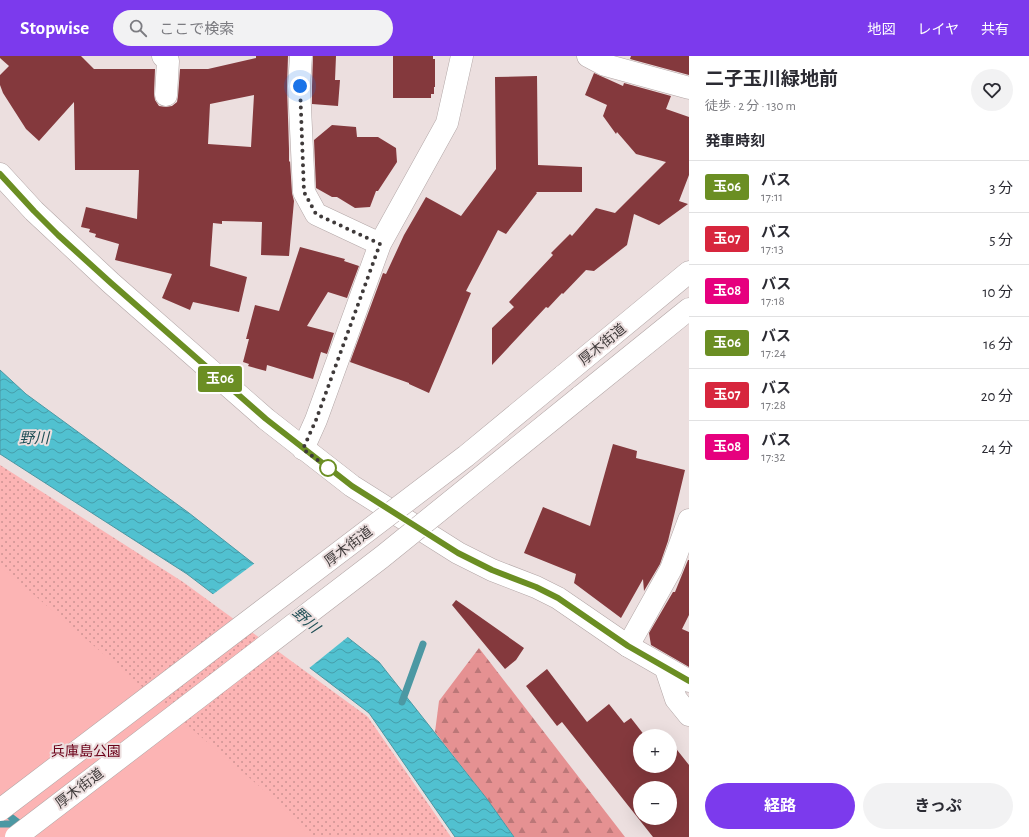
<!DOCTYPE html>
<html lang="ja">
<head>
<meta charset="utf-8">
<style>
	:root { --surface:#fff; --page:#f2f2f3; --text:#2b2b33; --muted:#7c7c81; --line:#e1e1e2; --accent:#7c3aed }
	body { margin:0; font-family:"Alegreya Sans","Noto Sans JP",sans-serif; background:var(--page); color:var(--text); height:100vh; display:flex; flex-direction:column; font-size:15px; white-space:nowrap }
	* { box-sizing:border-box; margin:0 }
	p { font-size:13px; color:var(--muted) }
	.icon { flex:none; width:22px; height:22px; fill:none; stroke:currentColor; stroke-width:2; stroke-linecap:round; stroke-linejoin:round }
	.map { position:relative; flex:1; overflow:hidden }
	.details { display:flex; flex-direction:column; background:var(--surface); width:340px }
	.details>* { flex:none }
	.badge { padding:0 8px; border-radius:3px; font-size:14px; line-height:26px }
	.buttons { position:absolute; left:633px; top:673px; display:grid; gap:8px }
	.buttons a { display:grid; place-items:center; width:44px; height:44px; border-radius:50%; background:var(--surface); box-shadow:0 4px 16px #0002; font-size:20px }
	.you { position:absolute; width:20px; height:20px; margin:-10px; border:3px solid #fff; border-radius:50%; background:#1a73e8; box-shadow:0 0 0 6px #1a73e833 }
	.map>.badge { position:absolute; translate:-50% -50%; box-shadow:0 0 0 2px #fff }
	h2 { padding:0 16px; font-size:15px; line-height:36px }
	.round { display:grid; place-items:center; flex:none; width:42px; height:42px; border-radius:21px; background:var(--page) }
	.head { display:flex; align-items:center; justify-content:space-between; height:68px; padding:0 16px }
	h1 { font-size:19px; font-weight:700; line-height:30px }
	.button { display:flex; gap:8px; margin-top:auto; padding:8px 16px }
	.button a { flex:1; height:46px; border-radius:24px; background:var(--accent); color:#fff; font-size:16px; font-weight:700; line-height:46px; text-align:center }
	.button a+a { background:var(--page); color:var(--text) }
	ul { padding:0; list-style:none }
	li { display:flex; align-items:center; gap:12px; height:52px; padding:0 16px; border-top:1px solid var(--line) }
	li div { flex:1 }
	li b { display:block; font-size:15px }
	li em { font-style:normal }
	li .badge { min-width:44px; font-weight:700; text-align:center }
	header { display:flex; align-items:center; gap:24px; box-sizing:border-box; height:56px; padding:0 20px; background:var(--accent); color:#fff }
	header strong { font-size:19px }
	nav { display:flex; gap:22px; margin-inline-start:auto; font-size:14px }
	.search { width:280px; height:36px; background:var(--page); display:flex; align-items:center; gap:10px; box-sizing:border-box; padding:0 14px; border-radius:22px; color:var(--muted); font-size:15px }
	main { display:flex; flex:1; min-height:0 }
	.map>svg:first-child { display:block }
	.grass { fill:url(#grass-dots) }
	.forest { fill:url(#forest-firs) }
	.green { fill:#fcb4b4 }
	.water { fill:url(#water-waves); stroke:#4c98a3 }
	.pier { fill:#ecdfdf }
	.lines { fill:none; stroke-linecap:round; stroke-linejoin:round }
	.stream { stroke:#4c98a3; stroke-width:7 }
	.building { fill:#84393d; fill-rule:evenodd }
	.minor-casing { stroke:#b2a6a6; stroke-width:23 }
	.major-casing { stroke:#b2a6a6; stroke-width:23 }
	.highway-casing { stroke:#b2a6a6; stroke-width:23 }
	.minor { stroke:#fff; stroke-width:22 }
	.major { stroke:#fff; stroke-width:22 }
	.highway { stroke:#fff; stroke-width:22 }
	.highway-bridge-casing { stroke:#b2a6a6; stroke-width:23; stroke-linecap:butt }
	.highway-bridge { stroke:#fff; stroke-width:22 }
	.line-casing { stroke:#fff; stroke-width:9 }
	.line { stroke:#6b8e23; stroke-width:6 }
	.walk { stroke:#3f3a3a; stroke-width:4; stroke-dasharray:0 7.2 }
	.stop-dot { fill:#fff; stroke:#6b8e23; stroke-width:2 }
	.labels { text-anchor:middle; stroke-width:4; stroke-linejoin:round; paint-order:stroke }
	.street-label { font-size:14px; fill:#3f3a3a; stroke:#ecdfdf }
	.park-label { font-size:14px; fill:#6b0219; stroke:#ecdfdf }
	.water-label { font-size:15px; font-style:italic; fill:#1e4e55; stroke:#ecdfdf }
</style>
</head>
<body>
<header>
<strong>Stopwise</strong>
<div class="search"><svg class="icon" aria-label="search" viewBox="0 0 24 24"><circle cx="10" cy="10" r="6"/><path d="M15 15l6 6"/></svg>ここで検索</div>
<nav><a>地図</a><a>レイヤ</a><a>共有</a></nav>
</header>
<main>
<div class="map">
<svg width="689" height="781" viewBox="0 0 689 781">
	<defs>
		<pattern id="grass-dots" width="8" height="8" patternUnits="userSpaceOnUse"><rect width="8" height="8" fill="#fcb4b4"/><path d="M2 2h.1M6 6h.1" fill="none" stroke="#cd9393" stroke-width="1.8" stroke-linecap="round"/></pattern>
		<pattern id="forest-firs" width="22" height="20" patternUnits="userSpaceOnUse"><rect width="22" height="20" fill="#e59192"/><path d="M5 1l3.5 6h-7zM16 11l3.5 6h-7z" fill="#bb7778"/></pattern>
		<pattern id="water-waves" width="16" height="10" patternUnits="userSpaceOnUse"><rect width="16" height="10" fill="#51c1d0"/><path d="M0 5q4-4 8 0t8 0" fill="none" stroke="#459eaa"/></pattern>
	</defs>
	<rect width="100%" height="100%" fill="#ecdfdf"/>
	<!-- grass -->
	<path class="grass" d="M 0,409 L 183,526 L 368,661 L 451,781 L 0,781 Z"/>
	<!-- forest -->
	<path class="forest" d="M 479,592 L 625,781 L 514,781 L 490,747 L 435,676 L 439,645 Z"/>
	<!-- green -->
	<path class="green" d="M 0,510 L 273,742 L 311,781 L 0,781 Z"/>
	<!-- water -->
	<path class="water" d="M 0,314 L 26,338 L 189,457 L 379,606 L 487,743 L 514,781 L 455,781 L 369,657 L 187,518 L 0,398 Z"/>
	<!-- pier -->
	<path class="pier" d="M 255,507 L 349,580 L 308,613 L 212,539 Z"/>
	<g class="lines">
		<!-- stream -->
		<path class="stream" d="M 402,646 L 423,588
			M 3,755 L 20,768 L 23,772
			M 0,768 L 19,768"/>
	</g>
	<!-- building -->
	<path class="building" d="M 0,0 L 81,0 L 94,13 L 155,13 L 154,38 L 155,44 L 159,50 L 166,51 L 172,50 L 177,46 L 178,40 L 180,13 L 208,13 L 256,2 L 256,0 L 288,0 L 287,31 L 289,93 L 289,106 L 290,105 L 292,137 L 294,145 L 289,200 L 261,199 L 262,166 L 222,165 L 222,168 L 213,167 L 210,210 L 247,221 L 239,256 L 193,246 L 190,254 L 162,242 L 172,218 L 115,204 L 119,188 L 95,181 L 96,178 L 89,176 L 90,173 L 81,171 L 86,151 L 137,163 L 139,114 L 75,114 L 74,46 L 39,85 L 26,73 L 3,37 L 0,29 L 0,19 L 9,10 L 0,2 ZM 254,39 L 251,91 L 208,88 L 210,48 Z
		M 313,0 L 336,0 L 335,24 L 340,24 L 338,50 L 312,48 L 312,30 Z
		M 393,0 L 433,0 L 433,3 L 435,3 L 435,31 L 434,31 L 434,38 L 431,38 L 431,42 L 393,42 Z
		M 631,0 L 689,0 L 689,19 L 630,3 Z
		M 594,17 L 623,30 L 624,27 L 671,40 L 666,53 L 689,61 L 689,119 L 679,145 L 688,148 L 659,169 L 634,158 L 627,189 L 594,215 L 586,214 L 563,238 L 562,237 L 548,252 L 546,251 L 492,309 L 492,272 L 514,251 L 509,246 L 553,199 L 551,197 L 570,178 L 572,180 L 596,152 L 615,157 L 666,106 L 636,98 L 617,76 L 616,78 L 603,60 L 607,49 L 585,39 Z
		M 537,20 L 538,109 L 582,111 L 582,136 L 536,136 L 537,137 L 506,178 L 498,174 L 466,235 L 471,237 L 429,337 L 409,328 L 409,327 L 350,306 L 383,217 L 386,218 L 404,179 L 426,141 L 461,160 L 496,113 L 495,21 Z
		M 332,69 L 356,71 L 357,81 L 378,81 L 396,92 L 397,106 L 378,135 L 376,135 L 370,151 L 355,152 L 337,141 L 332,141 L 316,132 L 314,84 Z
		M 300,191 L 345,203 L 344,205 L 359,210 L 347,242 L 328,236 L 307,270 L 334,277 L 327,298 L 321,296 L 313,323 L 267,309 L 266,315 L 248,310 L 249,308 L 243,306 L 249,283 L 246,283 L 255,249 L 279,255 Z
		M 613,388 L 637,395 L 636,402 L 685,414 L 668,485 L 660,508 L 644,535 L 643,523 L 621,562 L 574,527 L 576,518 L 524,497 L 543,451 L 590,470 Z
		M 688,504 L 689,504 L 689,559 L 682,573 L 689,576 L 689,611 L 651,589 L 649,577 L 673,536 L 675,536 Z
		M 456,544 L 524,592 L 516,604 L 505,613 L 452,549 Z
		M 547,613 L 587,666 L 609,648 L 624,667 L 631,662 L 645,680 L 640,680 L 640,710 L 669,710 L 670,712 L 670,685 L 689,709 L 689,781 L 653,781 L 562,666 L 557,670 L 526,630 ZM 640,732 L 670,732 L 670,762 L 640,762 Z"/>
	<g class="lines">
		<!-- minor casing -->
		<g class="minor-casing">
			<path id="minor" d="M 163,0 L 168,5 L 166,39
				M 301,0 L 299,30 L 304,136 L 316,158 L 380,188
				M 588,0 L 605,9 L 689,32
				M 303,393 L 316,364 L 380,188 L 447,67 L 462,0
				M 628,590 L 671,513 L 689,464
				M 666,613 L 676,643 L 689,659"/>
		</g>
		<!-- major casing -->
		<g class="major-casing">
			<path id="major" d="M 0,118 L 34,155 L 111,227 L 266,363 L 352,430 L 458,497 L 492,514 L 536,531 L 558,542 L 628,590 L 689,625"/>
		</g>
		<!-- highway casing -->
		<g class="highway-casing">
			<path id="highway" d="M 563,320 L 689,216
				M 580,341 L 689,253"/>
		</g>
		<!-- minor -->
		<use href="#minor" class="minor"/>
		<!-- major -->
		<use href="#major" class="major"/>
		<!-- highway -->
		<use href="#highway" class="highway"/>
		<!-- highway-bridge casing -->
		<g class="highway-bridge-casing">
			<path id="highway-bridge" d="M 0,754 L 466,400 L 563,320
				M 16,781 L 382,501 L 580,341"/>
		</g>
		<!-- highway-bridge -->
		<use href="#highway-bridge" class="highway-bridge"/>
	</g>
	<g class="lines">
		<!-- line casing -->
		<g class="line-casing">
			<path id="line" d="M 0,118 L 34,155 L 58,179 L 111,227 L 266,363 L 352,430 L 458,497 L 492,514 L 536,531 L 558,542 L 628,590 L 689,625"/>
		</g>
		<!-- line -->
		<use href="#line" class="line"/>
		<!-- walk -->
		<path class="walk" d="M 300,30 L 304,136 L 316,158 L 380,188 L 316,364 L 303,393 L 328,412"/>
	</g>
	<!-- markers -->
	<circle class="stop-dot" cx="328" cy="412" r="8"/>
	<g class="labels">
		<!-- street labels -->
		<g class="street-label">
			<text transform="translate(602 288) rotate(-39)" y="5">厚木街道</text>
			<text transform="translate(348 490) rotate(-37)" y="5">厚木街道</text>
			<text transform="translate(79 732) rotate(-37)" y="5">厚木街道</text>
		</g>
		<!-- park labels -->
		<g class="park-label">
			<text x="86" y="700">兵庫島公園</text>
		</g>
		<!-- water labels -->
		<g class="water-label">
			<text x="34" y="387">野川</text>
			<text transform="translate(306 564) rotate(42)" y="5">野川</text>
		</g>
	</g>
</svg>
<div class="buttons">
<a>+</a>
<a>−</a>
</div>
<div class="you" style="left:300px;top:30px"></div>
<b class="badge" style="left:220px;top:323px;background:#6b8e23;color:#fff">玉06</b>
</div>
<section class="details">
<div class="head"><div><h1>二子玉川緑地前</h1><p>徒歩 · 2 分 · 130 m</p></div><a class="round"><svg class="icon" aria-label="heart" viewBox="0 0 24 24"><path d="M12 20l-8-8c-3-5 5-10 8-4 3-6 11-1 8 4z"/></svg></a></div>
<h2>発車時刻</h2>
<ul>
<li><span class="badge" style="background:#6b8e23;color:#fff">玉06</span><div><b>バス</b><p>17:11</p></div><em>3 分</em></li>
<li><span class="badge" style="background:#d7263d;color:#fff">玉07</span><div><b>バス</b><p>17:13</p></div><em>5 分</em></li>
<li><span class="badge" style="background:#e6007e;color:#fff">玉08</span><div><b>バス</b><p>17:18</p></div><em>10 分</em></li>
<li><span class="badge" style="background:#6b8e23;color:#fff">玉06</span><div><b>バス</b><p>17:24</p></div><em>16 分</em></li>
<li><span class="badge" style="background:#d7263d;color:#fff">玉07</span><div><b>バス</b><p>17:28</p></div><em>20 分</em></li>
<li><span class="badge" style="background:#e6007e;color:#fff">玉08</span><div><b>バス</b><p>17:32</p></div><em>24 分</em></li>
</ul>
<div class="button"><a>経路</a><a>きっぷ</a></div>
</section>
</main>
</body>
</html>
